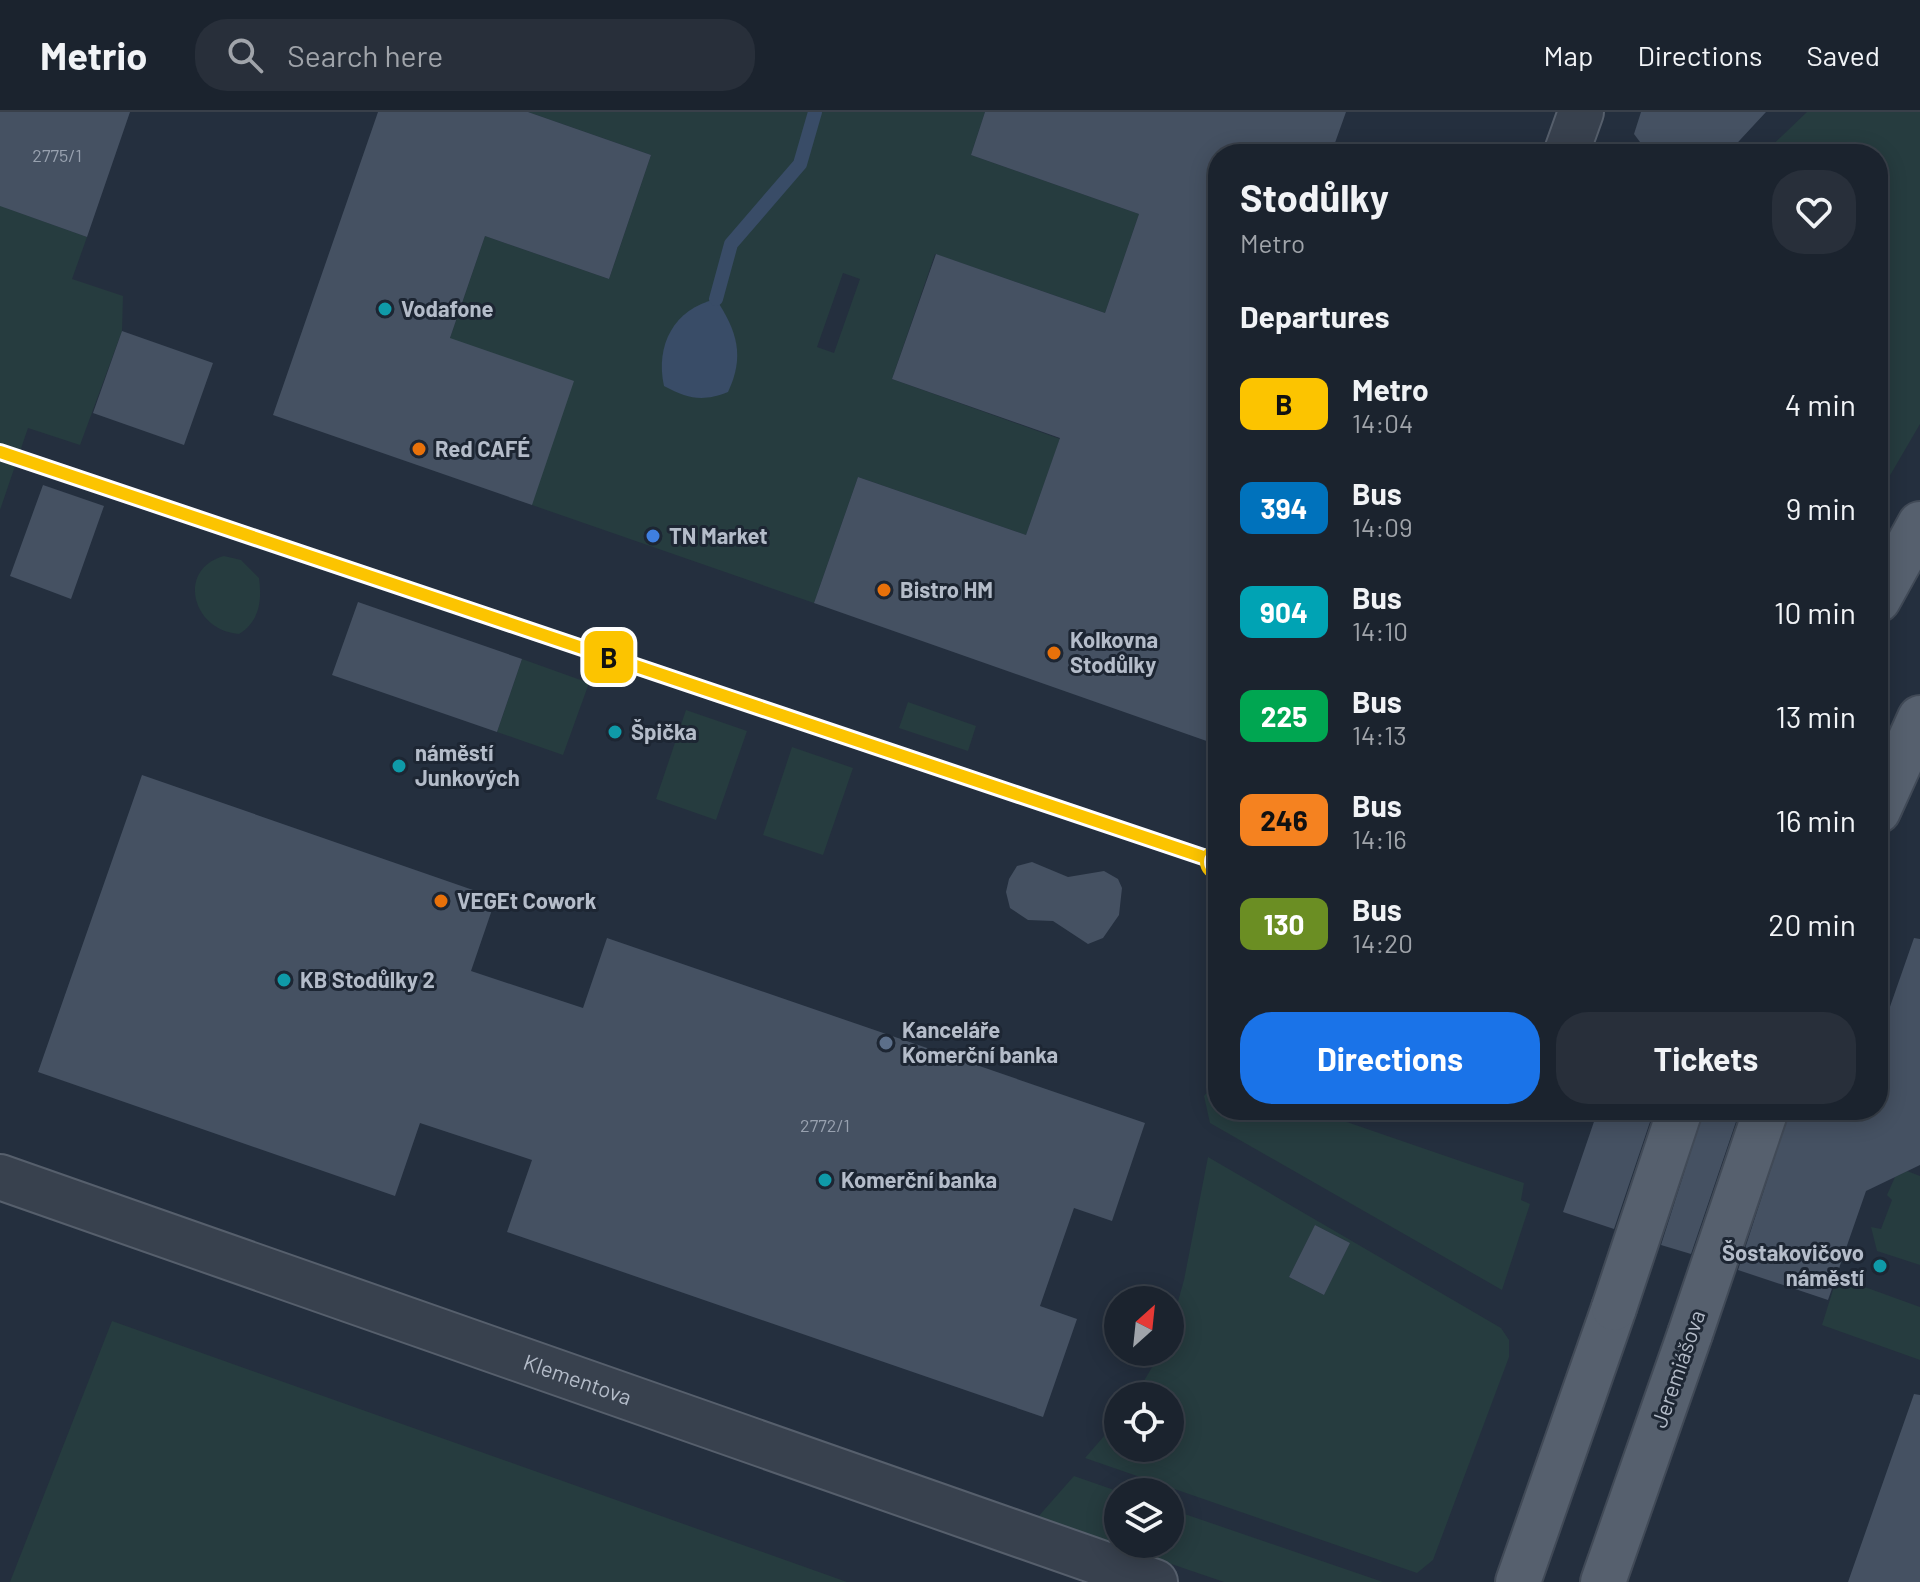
<!DOCTYPE html>
<html lang="en">
<head>
<meta charset="utf-8">
<style>
	:root { --surface:#1b232e; --page:#282f3a; --text:#f1f3f6; --muted:#a0a4aa; --line:#39404a; --accent:#1a73e8 }
	body { margin:0; font-family:Barlow,sans-serif; background:var(--page); color:var(--text); height:100vh; display:flex; flex-direction:column; font-size:30px; white-space:nowrap }
	* { box-sizing:border-box; margin:0 }
	p { font-size:26px; color:var(--muted) }
	.icon { flex:none; width:44px; height:44px; fill:none; stroke:currentColor; stroke-width:2; stroke-linecap:round; stroke-linejoin:round }
	.map { position:relative; flex:1; overflow:hidden }
	.sheet { position:absolute; left:1208px; top:32px; width:680px; height:976px; display:flex; flex-direction:column; background:var(--surface); border-radius:32px; box-shadow:0 4px 20px #0003,0 0 0 2px var(--line) }
	.sheet>* { flex:none }
	.badge { padding:0 16px; border-radius:12px; font-size:28px; line-height:52px }
	.needle { width:52px; rotate:27deg }
	.controls { position:absolute; left:1104px; top:1174px; display:grid; gap:16px }
	.controls a { display:grid; place-items:center; width:80px; height:80px; border-radius:50%; background:var(--surface); box-shadow:0 4px 20px #0003,0 0 0 2px var(--line); font-size:40px }
	.map>.badge { position:absolute; translate:-50% -50%; box-shadow:0 0 0 4px #fff }
	h2 { padding:0 32px; font-size:30px; line-height:72px }
	.round { display:grid; place-items:center; flex:none; width:84px; height:84px; border-radius:32px; background:var(--page) }
	.overview { display:flex; align-items:center; justify-content:space-between; height:136px; padding:0 32px }
	h1 { font-size:38px; font-weight:700; line-height:60px }
	.cta { display:flex; gap:16px; margin-top:auto; padding:16px 32px }
	.cta a { flex:1; height:92px; border-radius:32px; background:var(--accent); color:#fff; font-size:32px; font-weight:700; line-height:92px; text-align:center }
	.cta a+a { background:var(--page); color:var(--text) }
	ul { padding:0; list-style:none }
	li { display:flex; align-items:center; gap:24px; height:104px; padding:0 32px }
	li div { flex:1 }
	li b { display:block; font-size:30px }
	li em { font-style:normal }
	li .badge { min-width:88px; font-weight:700; text-align:center }
	header { display:flex; align-items:center; gap:48px; box-sizing:border-box; height:112px; padding:0 40px; background:var(--surface); border-bottom:2px solid var(--line) }
	header strong { font-size:38px }
	nav { display:flex; gap:44px; margin-inline-start:auto; font-size:28px }
	.search { width:560px; height:72px; background:var(--page); display:flex; align-items:center; gap:20px; box-sizing:border-box; padding:0 28px; border-radius:32px; color:var(--muted); font-size:30px }
	.map>svg:first-child { display:block }
	.green { fill:#263c3f; fill-rule:evenodd }
	.water { fill:#394c67 }
	.lines { fill:none; stroke-linecap:round; stroke-linejoin:round }
	.stream { stroke:#394c67; stroke-width:14 }
	.building { fill:#455162 }
	.minor-casing { stroke:#565f6c; stroke-width:48 }
	.major-casing { stroke:#414a57; stroke-width:48 }
	.minor { stroke:#38414e; stroke-width:44 }
	.major { stroke:#56606e; stroke-width:44 }
	.major-bridge-casing { stroke:#414a57; stroke-width:48; stroke-linecap:butt }
	.major-bridge { stroke:#56606e; stroke-width:44 }
	.line-casing { stroke:#fff; stroke-width:18 }
	.line { stroke:#fcc400; stroke-width:12 }
	.culture-dot { fill:#0f9aa8; stroke:#1d2633; stroke-width:3 }
	.food-dot { fill:#e8710a; stroke:#1d2633; stroke-width:3 }
	.shop-dot { fill:#3f7fe0; stroke:#1d2633; stroke-width:3 }
	.stop-dot { fill:#fff; stroke:#fcc400; stroke-width:4 }
	.service-dot { fill:#5c6f8a; stroke:#1d2633; stroke-width:3 }
	.labels { text-anchor:middle; stroke-width:6; stroke-linejoin:round; paint-order:stroke }
	.number-label { font-size:18px; fill:#98a1af }
	.poi-label { font-size:22px; font-weight:bold; fill:#b4bcc9; stroke:#1d2633; text-anchor:start }
	.street-label { font-size:22px; fill:#b4bcc9; stroke:#1d2633 }
</style>
</head>
<body>
<header>
<strong>Metrio</strong>
<div class="search"><svg class="icon" aria-label="search" viewBox="0 0 24 24"><circle cx="10" cy="10" r="6"/><path d="M15 15l6 6"/></svg>Search here</div>
<nav><a>Map</a><a>Directions</a><a>Saved</a></nav>
</header>
<div class="map">
<svg width="1920" height="1470" viewBox="0 0 1920 1470">
	<rect width="100%" height="100%" fill="#242f3e"/>
	<!-- green -->
	<path class="green" d="M 528,0 L 985,0 L 971,43 L 1139,102 L 1105,201 L 935,142 L 892,267 L 1060,327 L 1026,423 L 858,365 L 814,491 L 532,393 L 450,226 L 485,124 L 609,167 L 651,43 ZM 843,161 L 860,167 L 834,241 L 817,235 Z
		M 1807,0 L 1920,0 L 1920,312 L 1878,384 L 1878,42 L 1763,42 Z
		M 0,88 L 6,96 L 87,125 L 72,167 L 123,184 L 122,219 L 80,333 L 28,316 L 0,398 Z
		M 224,444 L 241,448 L 259,466 C 262,488 260,509 239,522 C 192,519 176,457 224,444 Z
		M 522,547 L 589,571 L 563,643 L 497,620 Z
		M 908,590 L 976,614 L 968,639 L 899,616 Z
		M 686,598 L 747,619 L 716,708 L 656,687 Z
		M 792,635 L 853,656 L 823,743 L 763,723 Z
		M 1218,973 L 1218,998 L 1312,998 L 1524,1071 L 1521,1088 L 1530,1092 L 1502,1178 L 1210,1011 L 1204,984 L 1212,975 Z
		M 1208,1045 L 1501,1216 L 1509,1228 L 1509,1245 L 1433,1448 L 1417,1461 L 1085,1346 L 1118,1308 L 1118,1336 L 1170,1336 L 1170,1284 L 1135,1284 L 1161,1240 L 1170,1240 L 1170,1218 L 1184,1168 ZM 1315,1113 L 1350,1131 L 1324,1183 L 1289,1165 Z
		M 1907,1059 L 1920,1064 L 1920,1153 L 1877,1139 L 1871,1115 L 1881,1117 L 1892,1088 L 1887,1083 L 1895,1065 Z
		M 1837,1165 L 1920,1195 L 1920,1248 L 1822,1213 Z
		M 112,1209 L 847,1470 L 10,1470 Z
		M 1074,1364 L 1120,1380 L 1118,1432 L 1170,1432 L 1170,1397 L 1383,1470 L 1224,1470 L 1037,1406 Z"/>
	<!-- water -->
	<path class="water" d="M 716,187 C 737,219 745,244 728,280 C 702,290 689,287 664,274 C 655,233 674,197 716,187 Z"/>
	<g class="lines">
		<!-- stream -->
		<path class="stream" d="M 716,187 L 731,132 L 800,52 L 815,0"/>
	</g>
	<!-- building -->
	<path class="building" d="M 0,0 L 130,0 L 87,125 L 0,94 Z
		M 378,0 L 528,0 L 651,43 L 609,167 L 485,124 L 450,226 L 574,269 L 532,393 L 273,303 Z
		M 985,0 L 1346,0 L 1331,42 L 1218,42 L 1218,633 L 814,491 L 858,365 L 1026,423 L 1060,326 L 892,267 L 936,142 L 1105,201 L 1139,102 L 971,43 Z
		M 1641,0 L 1766,0 L 1727,42 L 1649,42 L 1634,22 Z
		M 122,219 L 213,251 L 184,333 L 93,301 Z
		M 43,373 L 104,394 L 71,487 L 10,464 Z
		M 358,490 L 522,547 L 497,620 L 332,563 Z
		M 142,663 L 496,786 L 471,859 L 583,896 L 607,826 L 1145,1011 L 1112,1109 L 1074,1096 L 1040,1194 L 1077,1207 L 1043,1305 L 507,1120 L 532,1048 L 420,1011 L 395,1084 L 38,960 Z
		M 1032,750 L 1068,765 L 1104,759 L 1118,767 L 1122,776 L 1119,803 L 1103,826 L 1088,832 L 1053,809 L 1028,808 L 1010,796 L 1006,780 L 1009,767 L 1017,754 Z
		M 1914,826 L 1920,827 L 1920,1053 L 1866,1079 L 1828,1188 L 1738,1158 L 1790,998 L 1878,998 L 1878,929 Z
		M 1598,998 L 1654,998 L 1614,1117 L 1563,1100 Z
		M 1704,998 L 1740,998 L 1691,1142 L 1661,1133 Z
		M 1315,1113 L 1350,1131 L 1324,1183 L 1289,1165 Z
		M 1914,1282 L 1920,1283 L 1920,1470 L 1848,1470 Z"/>
	<g class="lines">
		<!-- minor casing -->
		<g class="minor-casing">
			<g id="minor">
				<path d="M 1566,42 L 1581,0"/>
				<path id="s1" d="M 0,1065 L 1155,1470"/>
			</g>
		</g>
		<!-- major casing -->
		<g class="major-casing">
			<path id="major" d="M 1878,488 L 1920,412
				M 1878,699 L 1920,606
				M 1518,1470 L 1614,1196
				M 1603,1470 L 1690,1222"/>
		</g>
		<!-- minor -->
		<use href="#minor" class="minor"/>
		<!-- major -->
		<use href="#major" class="major"/>
		<!-- major-bridge casing -->
		<g class="major-bridge-casing">
			<path id="major-bridge" d="M 1614,1196 L 1680,998
				M 1690,1222 L 1766,998"/>
		</g>
		<!-- major-bridge -->
		<use href="#major-bridge" class="major-bridge"/>
	</g>
	<g class="lines">
		<!-- line casing -->
		<g class="line-casing">
			<path id="line" d="M 0,340 L 1218,750"/>
		</g>
		<!-- line -->
		<use href="#line" class="line"/>
	</g>
	<!-- markers -->
	<g class="culture-dot">
		<circle cx="385" cy="197" r="8"/>
		<circle cx="615" cy="620" r="8"/>
		<circle cx="399" cy="654" r="8"/>
		<circle cx="284" cy="868" r="8"/>
		<circle cx="825" cy="1068" r="8"/>
		<circle cx="1880" cy="1154" r="8"/>
	</g>
	<g class="food-dot">
		<circle cx="419" cy="337" r="8"/>
		<circle cx="884" cy="478" r="8"/>
		<circle cx="1054" cy="541" r="8"/>
		<circle cx="441" cy="789" r="8"/>
	</g>
	<circle class="shop-dot" cx="653" cy="424" r="8"/>
	<circle class="stop-dot" cx="1218" cy="750" r="16"/>
	<circle class="service-dot" cx="886" cy="931" r="8"/>
	<g class="labels">
		<!-- number labels -->
		<g class="number-label">
			<text x="57" y="50">2775/1</text>
			<text x="825" y="1020">2772/1</text>
		</g>
		<!-- poi labels -->
		<g class="poi-label">
			<text x="401" y="205">Vodafone</text>
			<text x="435" y="345">Red CAFÉ</text>
			<text x="669" y="432">TN Market</text>
			<text x="900" y="486">Bistro HM</text>
			<text x="1070" y="536">Kolkovna<tspan x="1070" dy="25">Stodůlky</tspan></text>
			<text x="631" y="628">Špička</text>
			<text x="415" y="649">náměstí<tspan x="415" dy="25">Junkových</tspan></text>
			<text x="457" y="797">VEGEt Cowork</text>
			<text x="300" y="876">KB Stodůlky 2</text>
			<text x="902" y="926">Kanceláře<tspan x="902" dy="25">Komerční banka</tspan></text>
			<text x="841" y="1076">Komerční banka</text>
			<text x="1864" y="1149" text-anchor="end">Šostakovičovo<tspan x="1864" dy="25">náměstí</tspan></text>
		</g>
		<!-- street labels -->
		<g class="street-label">
			<text transform="translate(1678 1257) rotate(-71)" y="8">Jeremiášova</text>
			<text dy="8" stroke="none"><textPath href="#s1" startOffset="612">Klementova</textPath></text>
		</g>
	</g>
</svg>
<div class="controls">
<a><svg class="needle" viewBox="-14 -14 28 28"><path d="M0-13l5 13h-10z" fill="#e53935"/><path d="M0 13l5-13h-10z" fill="#a0a4aa"/></svg></a>
<a><svg class="icon" aria-label="locate" viewBox="0 0 24 24"><circle cx="12" cy="12" r="6"/><path d="M12 2v4M12 18v4M2 12h4M18 12h4"/></svg></a>
<a><svg class="icon" aria-label="layers" viewBox="0 0 24 24"><path d="M12 4l9 5-9 5-9-5zM3 14l9 5 9-5"/></svg></a>
</div>
<b class="badge" style="left:609px;top:545px;background:#fcc400;color:#111">B</b>
<section class="sheet">
<div class="overview"><div><h1>Stodůlky</h1><p>Metro</p></div><a class="round"><svg class="icon" aria-label="heart" viewBox="0 0 24 24"><path d="M12 20l-8-8c-3-5 5-10 8-4 3-6 11-1 8 4z"/></svg></a></div>
<h2>Departures</h2>
<ul>
<li><span class="badge" style="background:#fcc400;color:#111">B</span><div><b>Metro</b><p>14:04</p></div><em>4 min</em></li>
<li><span class="badge" style="background:#0072bc;color:#fff">394</span><div><b>Bus</b><p>14:09</p></div><em>9 min</em></li>
<li><span class="badge" style="background:#00a3b4;color:#fff">904</span><div><b>Bus</b><p>14:10</p></div><em>10 min</em></li>
<li><span class="badge" style="background:#00a651;color:#fff">225</span><div><b>Bus</b><p>14:13</p></div><em>13 min</em></li>
<li><span class="badge" style="background:#f58220;color:#111">246</span><div><b>Bus</b><p>14:16</p></div><em>16 min</em></li>
<li><span class="badge" style="background:#6b8e23;color:#fff">130</span><div><b>Bus</b><p>14:20</p></div><em>20 min</em></li>
</ul>
<div class="cta"><a>Directions</a><a>Tickets</a></div>
</section>
</div>
</body>
</html>
